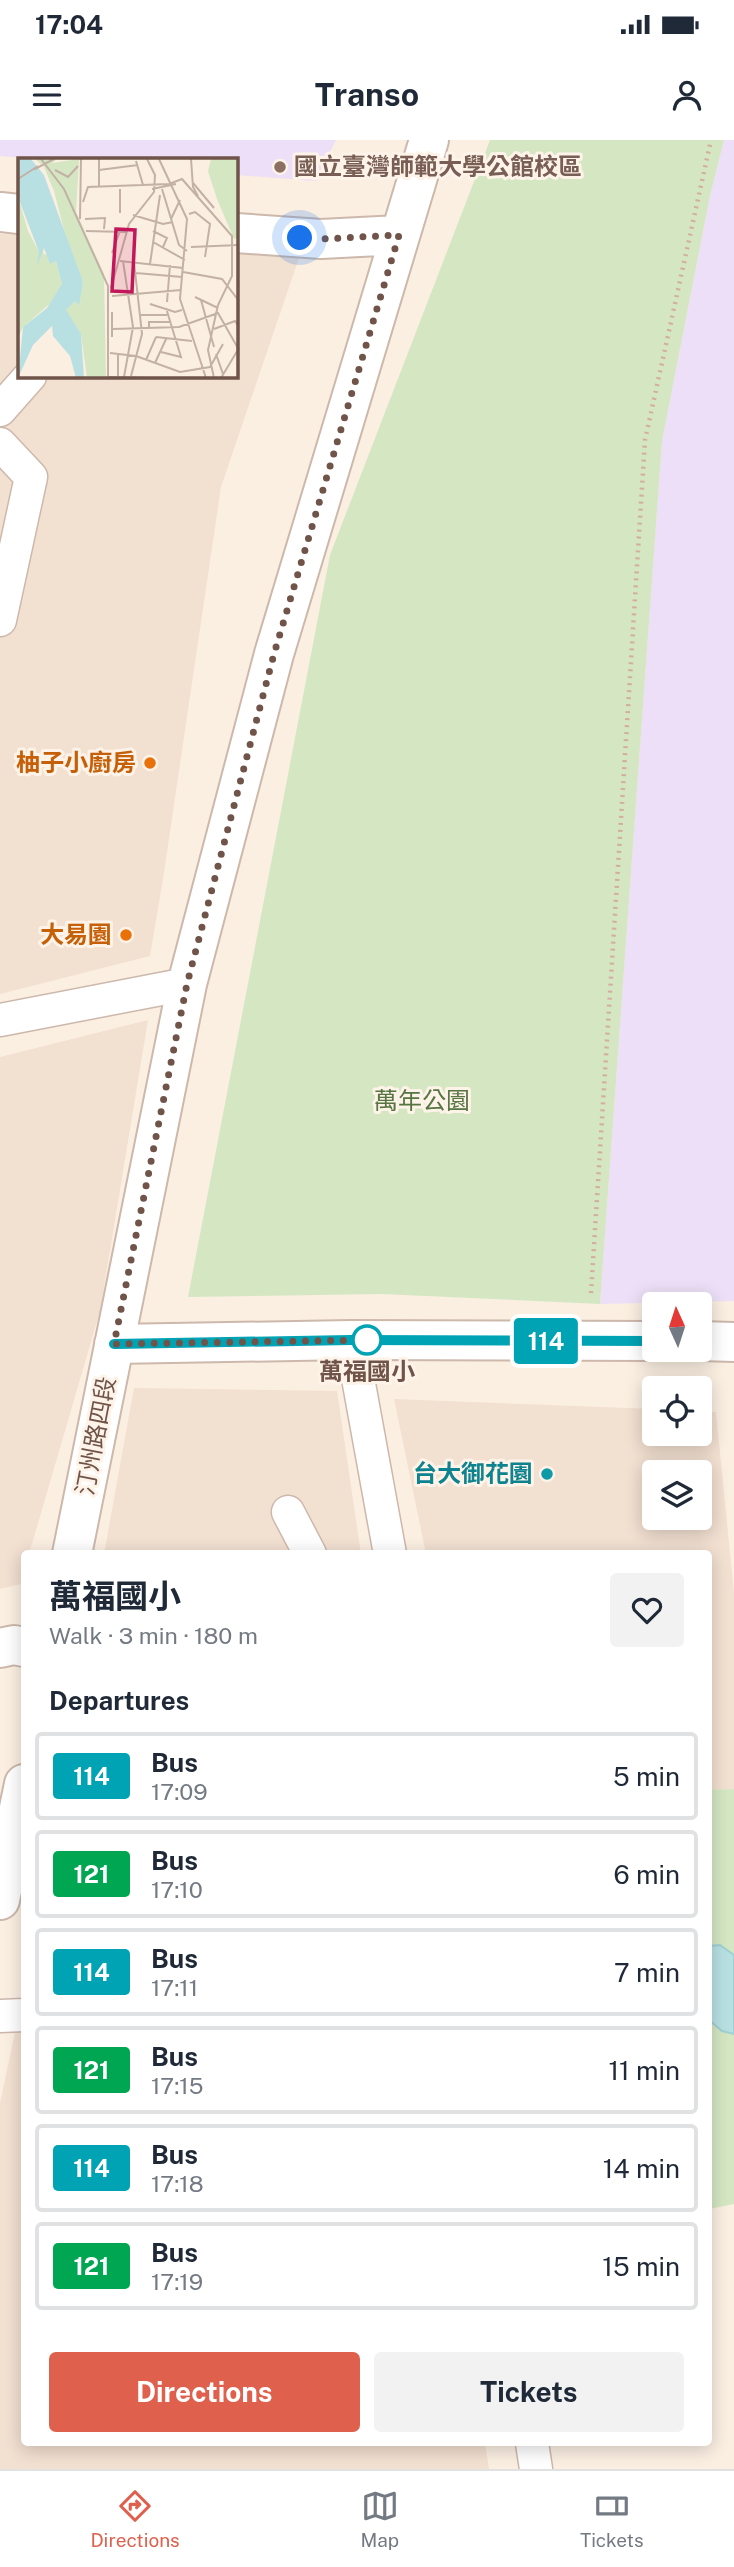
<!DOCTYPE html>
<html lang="en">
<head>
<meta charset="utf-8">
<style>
	:root { --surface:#fff; --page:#f2f2f3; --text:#1f2937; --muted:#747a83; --line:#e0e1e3; --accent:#de604d }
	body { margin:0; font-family:"Public Sans","Noto Sans TC",sans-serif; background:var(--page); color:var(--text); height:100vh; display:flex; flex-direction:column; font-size:26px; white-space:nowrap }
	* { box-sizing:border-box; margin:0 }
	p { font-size:23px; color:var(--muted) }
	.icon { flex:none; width:38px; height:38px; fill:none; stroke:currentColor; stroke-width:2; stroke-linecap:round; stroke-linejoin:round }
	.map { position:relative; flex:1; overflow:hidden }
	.drawer { position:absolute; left:21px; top:1410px; width:691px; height:896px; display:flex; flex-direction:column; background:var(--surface); border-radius:7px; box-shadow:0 4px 18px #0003 }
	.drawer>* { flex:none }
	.badge { padding:0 14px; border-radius:5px; font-size:24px; line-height:46px }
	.needle { width:46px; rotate:357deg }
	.fabs { position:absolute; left:642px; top:1152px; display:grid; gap:14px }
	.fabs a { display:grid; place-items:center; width:70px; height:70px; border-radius:7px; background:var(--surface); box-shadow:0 4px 18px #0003; font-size:35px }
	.you { position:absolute; width:35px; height:35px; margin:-18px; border:5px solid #fff; border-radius:50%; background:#1a73e8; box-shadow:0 0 0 10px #1a73e833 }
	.map>.badge { position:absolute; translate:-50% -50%; box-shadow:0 0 0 4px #fff }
	h2 { padding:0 28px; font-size:26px; line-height:63px }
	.round { display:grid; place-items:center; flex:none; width:74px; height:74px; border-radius:7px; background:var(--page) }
	.headline { display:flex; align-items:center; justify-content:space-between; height:119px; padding:0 28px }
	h1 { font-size:33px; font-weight:700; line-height:52px }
	.button { display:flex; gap:14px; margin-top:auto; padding:14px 28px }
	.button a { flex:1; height:80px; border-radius:7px; background:var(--accent); color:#fff; font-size:28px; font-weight:700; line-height:80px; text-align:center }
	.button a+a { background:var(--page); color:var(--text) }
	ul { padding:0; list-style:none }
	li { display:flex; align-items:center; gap:21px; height:88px; margin:0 14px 10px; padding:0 14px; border:4px solid var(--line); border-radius:7px }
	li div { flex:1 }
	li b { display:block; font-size:26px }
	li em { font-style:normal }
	li .badge { min-width:77px; font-weight:700; text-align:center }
	.status { display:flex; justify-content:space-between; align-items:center; height:49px; padding:0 35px; background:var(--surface); direction:ltr }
	.status svg { height:19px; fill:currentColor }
	header { display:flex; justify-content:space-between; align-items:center; height:91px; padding:0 28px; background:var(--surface); font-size:32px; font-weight:700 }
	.tabs { display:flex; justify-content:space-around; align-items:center; height:98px; border-top:2px solid var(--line); background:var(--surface); font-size:19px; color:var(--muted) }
	.tabs a { display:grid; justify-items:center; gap:4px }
	.tabs .on { color:var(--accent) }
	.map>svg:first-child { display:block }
	.residential { fill:#f2e0d1; fill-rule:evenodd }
	.education { fill:#ecdff7 }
	.green { fill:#d4e7c2 }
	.water { fill:#b8e0e3; stroke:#9fd0d4; stroke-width:2 }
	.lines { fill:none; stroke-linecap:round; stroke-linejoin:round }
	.service-casing { stroke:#cdb8ac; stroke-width:35 }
	.minor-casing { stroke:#cdb8ac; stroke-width:42 }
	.path { stroke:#d3ae9f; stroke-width:4.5; stroke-dasharray:2 5; stroke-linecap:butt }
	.service { stroke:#fff; stroke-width:32 }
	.minor { stroke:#fff; stroke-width:38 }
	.line-casing { stroke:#fff; stroke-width:16 }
	.line { stroke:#00a3b4; stroke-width:10 }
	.walk { stroke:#70544a; stroke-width:7; stroke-dasharray:0 12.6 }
	.education-dot { fill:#8d6e63; stroke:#fef3e8; stroke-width:2.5 }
	.food-dot { fill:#e8710a; stroke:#fef3e8; stroke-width:2.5 }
	.stop-dot { fill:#fff; stroke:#00a3b4; stroke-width:3.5 }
	.culture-dot { fill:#0f9aa8; stroke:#fef3e8; stroke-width:2.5 }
	.labels { text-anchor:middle; stroke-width:6; stroke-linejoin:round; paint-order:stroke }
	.education-label { font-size:24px; font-weight:bold; fill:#785e54; stroke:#fef3e8; text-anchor:start }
	.food-label { font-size:24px; font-weight:bold; fill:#c56008; stroke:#fef3e8; text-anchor:end }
	.park-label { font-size:24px; fill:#567642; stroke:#fef3e8 }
	.stop-label { font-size:24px; font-weight:bold; fill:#70544a; stroke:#fef3e8 }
	.street-label { font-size:24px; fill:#70544a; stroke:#fef3e8 }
	.culture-label { font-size:24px; font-weight:bold; fill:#0d838f; stroke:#fef3e8; text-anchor:end }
	.inset-road { fill:none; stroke:#c3b1a5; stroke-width:2 }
	.view { fill:#c2185b; fill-opacity:0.15; stroke:#c2185b; stroke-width:3.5 }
	.inset-edge { fill:none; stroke:#70544a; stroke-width:3.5 }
</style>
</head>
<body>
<div class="status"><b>17:04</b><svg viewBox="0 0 49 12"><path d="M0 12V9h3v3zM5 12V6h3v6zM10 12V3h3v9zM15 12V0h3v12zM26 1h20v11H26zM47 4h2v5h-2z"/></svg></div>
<header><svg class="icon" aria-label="menu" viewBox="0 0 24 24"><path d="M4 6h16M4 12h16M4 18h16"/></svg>Transo<svg class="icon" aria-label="person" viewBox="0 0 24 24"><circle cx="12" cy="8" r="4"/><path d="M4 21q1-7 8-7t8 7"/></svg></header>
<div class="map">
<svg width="734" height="2329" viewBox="0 0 734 2329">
	<rect width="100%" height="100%" fill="#fbefe2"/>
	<!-- residential -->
	<path class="residential" d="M 0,94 L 19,95 L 19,236 L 236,236 L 236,110 L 300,115 L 221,347 L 163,739 L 150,816 L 0,854 Z
		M 148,880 L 100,1171 L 29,1414 L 24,1414 L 24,1431 L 21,1444 L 0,1449 L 0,917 Z
		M 134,1248 L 337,1251 L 361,1414 L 104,1414 Z
		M 394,1259 L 654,1269 L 654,1293 L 700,1293 L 700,1271 L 716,1272 L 734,1453 L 734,1649 L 709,1650 L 709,1414 L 426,1414 ZM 654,1332 L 700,1332 L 700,1377 L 654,1377 Z
		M 24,1891 L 24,2303 L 485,2303 L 489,2329 L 0,2329 L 0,1963 L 15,1892 Z"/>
	<!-- education -->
	<path class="education" d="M 0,0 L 336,0 L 316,41 L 236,35 L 236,19 L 37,19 L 0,16 Z
		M 724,0 L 734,0 L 734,1161 L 600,1164 L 662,301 L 710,56 Z"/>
	<!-- green -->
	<path class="green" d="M 490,0 L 724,0 L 710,56 L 662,301 L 600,1164 L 382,1154 L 188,1157 L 330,415 Z
		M 734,1649 L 734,2064 L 709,2069 L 709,1650 Z"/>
	<!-- water -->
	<path class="water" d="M 720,1805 L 734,1815 L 734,1894 L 722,1891 L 709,1880 L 709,1852 L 711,1846 L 709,1844 L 709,1806 Z"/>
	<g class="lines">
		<!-- service casing -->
		<g class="service-casing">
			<path id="service" d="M 0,270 L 30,236
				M 0,304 L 31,337 L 0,480
				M 0,880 L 187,844
				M 351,1200 L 390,1414
				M 288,1372 L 310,1414
				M 0,1876 L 24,1875
				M 532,2303 L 536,2329"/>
		</g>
		<!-- minor casing -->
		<g class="minor-casing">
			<path id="minor" d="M 0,72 L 19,74
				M 236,93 L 321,99 L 399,95
				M 700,1201 L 734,1202
				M 114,1204 L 351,1200 L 654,1201
				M 72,1414 L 187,844 L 274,514 L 429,0
				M 0,1508 L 14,1505 L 24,1507
				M 0,1760 L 24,1644"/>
		</g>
		<!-- path -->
		<path class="path" d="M 591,1153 L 645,300 L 711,0"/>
		<!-- service -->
		<use href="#service" class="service"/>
		<!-- minor -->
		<use href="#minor" class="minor"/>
	</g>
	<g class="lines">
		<!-- line casing -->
		<g class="line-casing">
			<path id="line" d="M 114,1204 L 351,1200 L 654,1201"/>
		</g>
		<!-- line -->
		<use href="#line" class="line"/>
		<!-- walk -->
		<path class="walk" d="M 300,98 L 321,99 L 399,95 L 274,514 L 187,844 L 114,1204 L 370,1200 L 367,1200"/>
	</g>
	<!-- markers -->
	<circle class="education-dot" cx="280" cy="27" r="7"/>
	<g class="food-dot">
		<circle cx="150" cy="623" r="7"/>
		<circle cx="126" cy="795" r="7"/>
	</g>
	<circle class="stop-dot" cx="367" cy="1200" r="14"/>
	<circle class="culture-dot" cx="547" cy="1334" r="7"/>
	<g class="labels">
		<!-- education labels -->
		<g class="education-label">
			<text x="294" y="35">國立臺灣師範大學公館校區</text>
		</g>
		<!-- food labels -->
		<g class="food-label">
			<text x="136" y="631">柚子小廚房</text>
			<text x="112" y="803">大易園</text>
		</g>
		<!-- park labels -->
		<g class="park-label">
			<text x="422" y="969">萬年公園</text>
		</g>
		<!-- stop labels -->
		<g class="stop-label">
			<text x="367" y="1240">萬福國小</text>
		</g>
		<!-- street labels -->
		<g class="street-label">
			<text transform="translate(96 1296) rotate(-79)" y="8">汀州路四段</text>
		</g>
		<!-- culture labels -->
		<g class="culture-label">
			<text x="533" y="1342">台大御花園</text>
		</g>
	</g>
	<!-- overview -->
	<g transform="translate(18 18)">
		<rect width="220" height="220" fill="#fbefe2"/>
		<path d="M 17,1 L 39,1 L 34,5 L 61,1 L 58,54 L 86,116 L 88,220 L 69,220 L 63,176 L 47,152 L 57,143 L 60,145 L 65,124 L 53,99 L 36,33 L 26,9 ZM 193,1 L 220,1 L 220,80 L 216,81 L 199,41 L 190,13 ZM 0,39 L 10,73 L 21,94 L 26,89 L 25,95 L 38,103 L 44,126 L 36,142 L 5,169 L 0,180 Z" fill="#d4e7c2"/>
		<path d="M 0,1 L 13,1 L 26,17 L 65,124 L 61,147 L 57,143 L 48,152 L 63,176 L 66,220 L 58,220 L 52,198 L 35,178 L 34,168 L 15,187 L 0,220 L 5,169 L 29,150 L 44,126 L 38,103 L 32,106 L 26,90 L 19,108 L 21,94 L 0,39 Z" fill="#b8e0e3"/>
		<path class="inset-road" d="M 23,1 L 46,31 L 90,128 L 90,220M 141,1 L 169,61 L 162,141 L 188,220M 173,1 L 175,29 L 180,38M 118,3 L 125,27M 17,11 L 36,1M 37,12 L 50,19 L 60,8M 81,12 L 120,7M 0,21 L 20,8M 175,25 L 196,50M 81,29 L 81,1M 102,31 L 102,55M 134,31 L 158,26M 144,31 L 161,87 L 169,93M 65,44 L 70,29 L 151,26 L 164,21 L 214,78 L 214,118 L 200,147 L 190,192 L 196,220M 171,56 L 177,54 L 192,66 L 187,99M 115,57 L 145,66 L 155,64M 62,61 L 63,1M 67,61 L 87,60 L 86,71M 153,61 L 162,42M 68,73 L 108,74M 135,73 L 149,80 L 145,89M 135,84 L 167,102M 173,89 L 221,87M 94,95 L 102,73M 102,103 L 165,110M 105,103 L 115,169 L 106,219M 132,106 L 142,37M 165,114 L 204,121 L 221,143M 118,115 L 164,119M 93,130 L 111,66 L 136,34 L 137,17 L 129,1M 94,138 L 163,132M 177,139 L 200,150M 183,142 L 196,189M 149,144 L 152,107M 132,146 L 157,154 L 164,152M 123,157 L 149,157M 131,169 L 131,164 L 152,164M 95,171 L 161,169 L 200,155 L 221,192M 196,171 L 217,163 L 221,169M 94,179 L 94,154M 138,179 L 174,183M 143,194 L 163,199 L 148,150M 92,195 L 118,198 L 162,214 L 192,209 L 205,186M 198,196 L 205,216M 128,202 L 138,179M 137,205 L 148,181M 113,218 L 124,176 L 116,104M 91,219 L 131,220M 100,219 L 100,196M 203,220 L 221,190"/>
		<path class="view" d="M 98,71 L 117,72 L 114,134 L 94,133 Z"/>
		<rect width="220" height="220" class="inset-edge"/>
	</g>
</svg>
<div class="fabs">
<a><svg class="needle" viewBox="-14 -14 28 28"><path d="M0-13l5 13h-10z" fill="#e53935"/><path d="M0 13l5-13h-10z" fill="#747a83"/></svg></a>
<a><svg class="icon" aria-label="locate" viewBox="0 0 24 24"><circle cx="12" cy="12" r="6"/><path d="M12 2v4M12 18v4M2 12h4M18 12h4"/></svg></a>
<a><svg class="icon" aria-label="layers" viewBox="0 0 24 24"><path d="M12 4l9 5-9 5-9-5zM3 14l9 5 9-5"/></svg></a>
</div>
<div class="you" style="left:300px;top:98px"></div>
<b class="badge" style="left:546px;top:1201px;background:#00a3b4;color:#fff">114</b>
<section class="drawer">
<div class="headline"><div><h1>萬福國小</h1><p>Walk · 3 min · 180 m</p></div><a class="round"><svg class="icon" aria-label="heart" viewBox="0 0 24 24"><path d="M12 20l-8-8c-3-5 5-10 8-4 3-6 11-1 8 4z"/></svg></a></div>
<h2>Departures</h2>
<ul>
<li><span class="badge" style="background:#00a3b4;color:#fff">114</span><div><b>Bus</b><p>17:09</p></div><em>5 min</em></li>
<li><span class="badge" style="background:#00a651;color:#fff">121</span><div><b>Bus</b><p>17:10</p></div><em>6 min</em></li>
<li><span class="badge" style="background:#00a3b4;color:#fff">114</span><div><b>Bus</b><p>17:11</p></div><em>7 min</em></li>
<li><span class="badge" style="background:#00a651;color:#fff">121</span><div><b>Bus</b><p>17:15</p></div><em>11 min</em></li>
<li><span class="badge" style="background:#00a3b4;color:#fff">114</span><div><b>Bus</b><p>17:18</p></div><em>14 min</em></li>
<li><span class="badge" style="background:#00a651;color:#fff">121</span><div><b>Bus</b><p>17:19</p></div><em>15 min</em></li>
</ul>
<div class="button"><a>Directions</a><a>Tickets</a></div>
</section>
</div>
<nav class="tabs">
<a class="on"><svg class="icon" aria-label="directions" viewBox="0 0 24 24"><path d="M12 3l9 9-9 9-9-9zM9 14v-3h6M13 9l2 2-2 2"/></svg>Directions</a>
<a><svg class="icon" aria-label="map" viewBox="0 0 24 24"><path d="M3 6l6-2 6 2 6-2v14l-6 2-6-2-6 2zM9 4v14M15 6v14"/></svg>Map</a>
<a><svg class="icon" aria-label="tickets" viewBox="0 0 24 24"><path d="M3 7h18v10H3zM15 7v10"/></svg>Tickets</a>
</nav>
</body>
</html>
